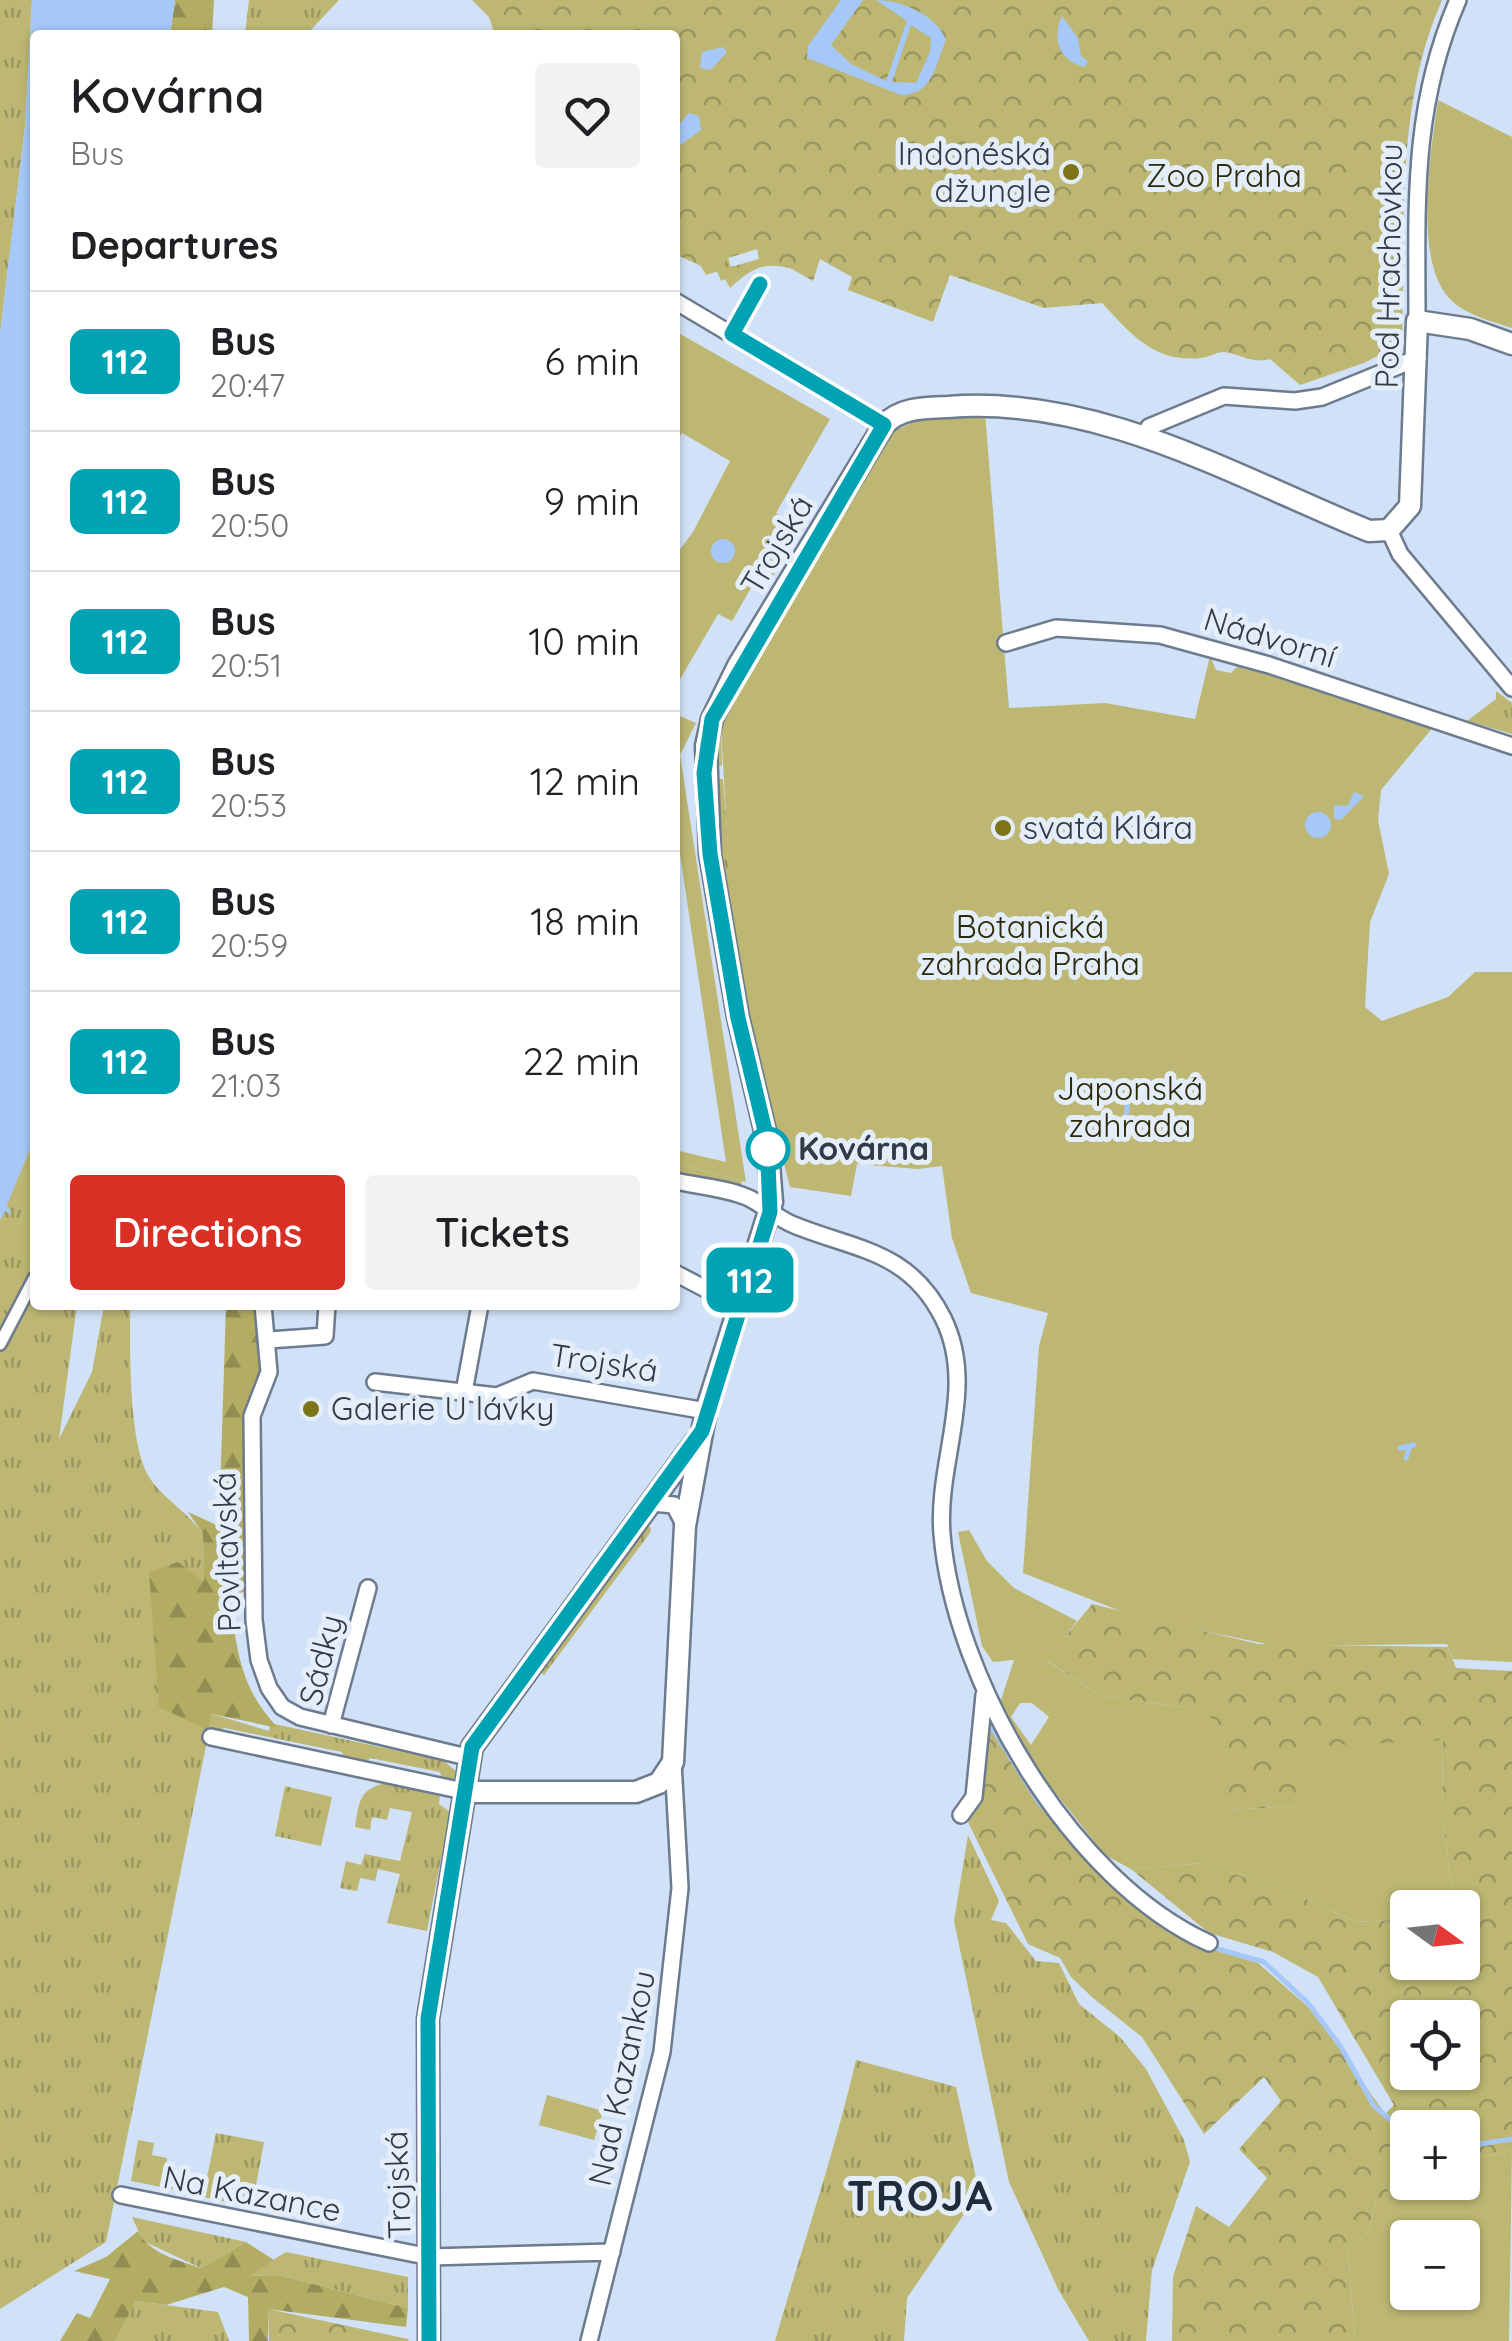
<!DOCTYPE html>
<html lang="en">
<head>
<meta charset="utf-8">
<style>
	:root { --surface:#fff; --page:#f2f2f2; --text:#202124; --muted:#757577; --line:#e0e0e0; --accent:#d93025 }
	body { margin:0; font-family:Quicksand,sans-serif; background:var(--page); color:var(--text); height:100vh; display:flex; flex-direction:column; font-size:38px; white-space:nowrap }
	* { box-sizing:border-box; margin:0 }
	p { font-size:32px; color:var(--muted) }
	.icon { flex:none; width:55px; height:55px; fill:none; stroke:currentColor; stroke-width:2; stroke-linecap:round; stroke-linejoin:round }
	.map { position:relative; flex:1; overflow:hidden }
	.side { position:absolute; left:30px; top:30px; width:650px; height:1280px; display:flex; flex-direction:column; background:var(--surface); border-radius:10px; box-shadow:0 2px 8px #0004 }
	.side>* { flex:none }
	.badge { padding:0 20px; border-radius:15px; font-size:35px; line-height:65px }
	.needle { width:65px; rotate:105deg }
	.controls { position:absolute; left:1390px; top:1890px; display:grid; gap:20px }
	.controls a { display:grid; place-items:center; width:90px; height:90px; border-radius:10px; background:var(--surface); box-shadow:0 2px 8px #0004; font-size:50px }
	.map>.badge { position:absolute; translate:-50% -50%; box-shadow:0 0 0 5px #fff }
	h2 { padding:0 40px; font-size:38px; line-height:90px }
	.round { display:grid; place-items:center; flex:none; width:105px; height:105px; border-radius:10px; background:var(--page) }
	.summary { display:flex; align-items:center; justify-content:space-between; height:170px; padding:0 40px }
	h1 { font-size:48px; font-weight:600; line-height:75px }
	.button { display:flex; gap:20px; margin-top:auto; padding:20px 40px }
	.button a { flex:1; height:115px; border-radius:10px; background:var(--accent); color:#fff; font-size:40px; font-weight:600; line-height:115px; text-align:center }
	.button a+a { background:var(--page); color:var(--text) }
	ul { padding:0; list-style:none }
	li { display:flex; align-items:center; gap:30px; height:140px; padding:0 40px; border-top:2px solid var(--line) }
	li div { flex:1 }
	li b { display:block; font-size:38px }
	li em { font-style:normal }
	li .badge { min-width:110px; font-weight:700; text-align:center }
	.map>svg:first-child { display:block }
	.grass { fill:url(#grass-tufts) }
	.forest { fill:url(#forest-firs) }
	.park { fill:url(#park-crowns); fill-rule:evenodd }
	.garden { fill:#bdb773; fill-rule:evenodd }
	.water { fill:#a6c8f8; fill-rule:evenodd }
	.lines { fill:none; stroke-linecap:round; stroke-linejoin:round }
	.stream { stroke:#a6c8f8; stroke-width:5 }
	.pedestrian-casing { stroke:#6d7b8e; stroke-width:16 }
	.minor-casing { stroke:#6d7b8e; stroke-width:20 }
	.tertiary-casing { stroke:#6d7b8e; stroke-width:25 }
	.pedestrian { stroke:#fff; stroke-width:11 }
	.minor { stroke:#fff; stroke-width:15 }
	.tertiary { stroke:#fff; stroke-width:20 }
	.line-casing { stroke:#fff; stroke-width:22 }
	.line { stroke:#00a3b4; stroke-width:15 }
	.poi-dot { fill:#7c7417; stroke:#e4eefb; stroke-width:4 }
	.stop-dot { fill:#fff; stroke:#00a3b4; stroke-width:5 }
	.labels { text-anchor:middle; stroke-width:10; stroke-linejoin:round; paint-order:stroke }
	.poi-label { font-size:32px; fill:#343a42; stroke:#e4eefb; text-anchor:start }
	.park-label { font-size:32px; fill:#2d2a09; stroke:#e4eefb }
	.street-label { font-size:32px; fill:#343a42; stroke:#e4eefb }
	.stop-label { font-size:32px; font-weight:bold; fill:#343a42; stroke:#e4eefb; text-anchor:start }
	.district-label { font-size:42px; font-weight:bold; letter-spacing:2.5px; fill:#202c3c; stroke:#e4eefb }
</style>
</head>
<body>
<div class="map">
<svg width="1512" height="2341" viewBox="0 0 1512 2341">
	<defs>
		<pattern id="grass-tufts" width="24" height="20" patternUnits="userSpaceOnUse" patternTransform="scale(2.5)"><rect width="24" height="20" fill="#bdb773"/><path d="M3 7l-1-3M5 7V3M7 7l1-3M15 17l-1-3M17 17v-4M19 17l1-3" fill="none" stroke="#9a9660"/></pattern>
		<pattern id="forest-firs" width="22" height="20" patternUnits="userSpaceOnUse" patternTransform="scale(2.5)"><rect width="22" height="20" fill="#b3ad63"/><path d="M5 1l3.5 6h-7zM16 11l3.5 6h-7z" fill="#928e53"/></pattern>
		<pattern id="park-crowns" width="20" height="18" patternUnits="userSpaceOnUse" patternTransform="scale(2.5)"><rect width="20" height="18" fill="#bdb773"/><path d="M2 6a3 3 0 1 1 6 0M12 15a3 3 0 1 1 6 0" fill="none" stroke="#9a9660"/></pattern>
	</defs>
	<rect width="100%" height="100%" fill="#d1e1f7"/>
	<!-- grass -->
	<path class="grass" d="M 0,0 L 32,0 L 25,127 L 0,334 Z
		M 249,0 L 339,0 L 306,35 L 245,35 Z
		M 757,249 L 793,269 C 763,261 752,268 730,288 L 725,279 L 721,281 L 717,271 L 728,258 L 731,267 L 759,259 Z
		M 894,431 L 837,522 L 721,727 L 722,766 L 716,764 L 719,726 L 746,673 L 881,448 Z
		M 1496,691 L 1512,703 L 1512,734 L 1467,721 L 1496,699 Z
		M 715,779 L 723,779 L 736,946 L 722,876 Z
		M 35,1137 L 35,1277 L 0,1344 L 0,1220 Z
		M 675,1163 L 742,1181 L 741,1186 L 675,1173 Z
		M 35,1290 L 35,1305 L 77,1305 L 59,1439 L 92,1372 L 104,1305 L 130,1305 C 130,1346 128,1444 149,1477 C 161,1497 188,1512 203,1534 L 208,1730 L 212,1714 L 269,1731 L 270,1723 L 444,1761 L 459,1774 L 451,1780 L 442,1778 L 440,1772 L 370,1758 L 366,1763 L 344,1758 L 342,1752 L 224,1728 L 219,1732 L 209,1731 L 106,2242 L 0,2309 L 0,1352 Z
		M 644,1523 L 651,1528 L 650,1533 L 544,1675 L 536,1669 Z
		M 386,1783 L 440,1796 L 439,1804 L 450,1812 L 427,1931 L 387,1923 L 400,1874 L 378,1869 L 375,1881 L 360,1878 L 357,1891 L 340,1888 L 346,1861 L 361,1865 L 365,1854 L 400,1861 L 412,1812 L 390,1808 L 387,1820 L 372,1817 L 370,1830 L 355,1827 C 359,1802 359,1789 386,1783 Z
		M 285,1786 L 332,1797 L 321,1846 L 275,1836 Z
		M 968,1835 L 999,1901 L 991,1920 L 1006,1923 L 1036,1961 L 1059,1963 L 1079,2004 L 1120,2037 L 1146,2069 L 1184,2140 L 1190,2162 L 1152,2270 L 1146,2341 L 1089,2341 L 1059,2291 L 1009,2182 L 954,1921 Z
		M 856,2060 L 956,2087 L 979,2192 L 907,2298 L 904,2341 L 775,2341 C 802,2247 834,2155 856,2060 Z
		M 216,2133 L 264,2142 L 252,2207 L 203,2197 Z
		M 138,2140 L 154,2143 L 152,2155 L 167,2158 L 165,2171 L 185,2175 L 182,2191 L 131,2181 Z
		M 132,2217 L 246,2242 L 201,2268 L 143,2241 Z
		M 286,2252 L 408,2277 L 408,2308 L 278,2275 L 247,2276 Z
		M 136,2301 L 218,2312 L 229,2341 L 115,2341 Z"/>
	<!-- forest -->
	<path class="forest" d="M 175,0 L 214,0 L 212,35 L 170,35 Z
		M 226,1305 L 257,1305 L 262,1371 L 251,1404 L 253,1591 L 229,1594 C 237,1648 239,1687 278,1728 L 212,1714 L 208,1730 L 159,1707 L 149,1572 L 178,1562 L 204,1582 L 203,1534 L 188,1512 L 219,1526 Z
		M 138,2231 C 148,2253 180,2261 201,2268 L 246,2242 L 274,2260 L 250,2276 L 278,2275 L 408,2308 L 406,2327 L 268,2309 L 268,2341 L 249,2341 L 248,2297 L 224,2287 L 166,2305 L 136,2301 L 115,2341 L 60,2341 L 77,2313 L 90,2318 L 110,2279 L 74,2271 L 106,2257 Z"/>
	<!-- park -->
	<path class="park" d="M 472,0 L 1442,0 C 1395,106 1405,229 1402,343 L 1364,363 L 1300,385 L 1270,359 C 1251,364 1241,354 1224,352 C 1216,352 1209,357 1201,358 C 1154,363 1131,334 1102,303 L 1044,308 L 950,275 L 933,322 L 848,290 L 852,277 L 820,259 L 813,281 L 757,249 L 728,258 L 721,270 L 706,275 L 701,266 L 675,254 L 675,35 L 495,35 L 489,17 Z
		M 1092,1604 L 1258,1644 L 1448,1647 L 1456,1668 L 1512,1671 L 1512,2151 L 1463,2160 L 1462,2128 L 1408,2128 L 1407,2150 L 1396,2148 L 1386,2202 L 1376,2202 L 1368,2233 L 1348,2249 L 1355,2341 L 1172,2341 L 1173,2277 L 1196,2206 L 1229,2227 L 1267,2178 L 1239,2149 L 1281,2101 L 1264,2077 L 1204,2134 L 1142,2037 L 1093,1998 L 1071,1977 L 1060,1958 L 1028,1944 L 968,1822 L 980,1805 L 990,1726 L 1038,1805 L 1119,1887 L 1189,1942 L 1258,1963 L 1315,2013 L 1385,2114 L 1394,2105 L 1318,1977 L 1273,1952 L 1209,1933 L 1131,1869 L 1203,1863 L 1297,1895 L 1357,1922 L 1407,1919 L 1408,1962 L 1462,1962 L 1462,1908 L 1454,1907 L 1442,1813 L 1443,1740 L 1297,1806 L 1229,1810 L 1183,1707 L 1101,1696 L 1046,1660 ZM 1408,2018 L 1462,2018 L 1462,2072 L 1408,2072 Z
		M 268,2309 L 408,2339 L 409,2341 L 269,2341 Z"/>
	<!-- garden -->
	<path class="garden" d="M 1438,100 L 1512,137 L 1512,328 C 1491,321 1465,315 1449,298 C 1413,259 1431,150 1438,100 Z
		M 675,331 L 830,419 L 776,513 L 790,522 L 770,556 L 776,567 L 773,579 L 764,586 L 752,586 L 732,621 L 718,614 L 675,688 L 675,556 L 693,532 L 730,461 L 682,433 L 675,445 Z
		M 985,413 L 1009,708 L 1105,703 L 1195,719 L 1210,656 L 1216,670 L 1231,673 L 1239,665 L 1434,726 L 1381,790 L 1378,820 L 1389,874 L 1370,922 L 1365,1007 L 1382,1021 L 1448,997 L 1475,972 L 1512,972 L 1512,1662 L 1453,1659 L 1447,1644 L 1275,1646 L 1133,1616 L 1023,1573 L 1039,1346 L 1048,1313 L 971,1293 L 952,1238 L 942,1166 L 918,1169 L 857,1164 L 851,1196 L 790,1187 L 758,1061 L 732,921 L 721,727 L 794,593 L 894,431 L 927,416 Z
		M 675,714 L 696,723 L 680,755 L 746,1182 L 675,1163 L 675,1150 L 726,1162 L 675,821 Z
		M 969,1530 L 987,1561 L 1014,1588 L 1077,1621 L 1047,1661 L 1101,1696 L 1183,1707 L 1217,1720 L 1229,1810 L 1297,1806 L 1300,1747 L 1443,1740 L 1442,1813 L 1454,1907 L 1408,1908 L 1407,1919 L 1357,1922 L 1297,1895 L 1203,1863 L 1131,1869 L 1105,1855 L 1042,1776 L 1000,1703 L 1014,1660 L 993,1662 L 982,1646 L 958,1532 ZM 1020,1703 L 1032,1703 L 1049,1717 L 1031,1745 L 1011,1717 Z
		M 547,2095 L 603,2111 L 594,2140 L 539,2125 Z
		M 1396,2148 L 1407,2150 L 1408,2182 L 1462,2182 L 1463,2160 L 1512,2151 L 1509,2341 L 1355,2341 L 1348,2249 L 1368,2233 L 1376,2202 L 1386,2201 ZM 1408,2238 L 1462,2238 L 1462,2292 L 1408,2292 Z"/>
	<!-- water -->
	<path class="water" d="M 32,0 L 175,0 L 170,35 L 35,35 L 35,1137 L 7,1205 L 12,1215 L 5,1211 L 0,1220 L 0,334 L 25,127 Z
		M 841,0 L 863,0 L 831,45 L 851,64 L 886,81 L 907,21 L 876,0 C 901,0 937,15 946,40 C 935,65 933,95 901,95 L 807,58 L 808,46 ZM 911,25 L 931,38 L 930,52 L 916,83 L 892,82 Z
		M 1062,16 L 1078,38 L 1081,56 L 1088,61 L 1085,67 C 1060,62 1051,39 1062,16 Z
		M 723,47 L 727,52 L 711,70 L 700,68 L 702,52 Z
		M 689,113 L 699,116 L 701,130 L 675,149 L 675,129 Z
		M711 551a12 12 0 1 1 24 0a12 12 0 1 1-24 0Z
		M 1354,792 L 1364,796 L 1341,820 L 1334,819 L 1334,805 L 1348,806 Z
		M1305 825a13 13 0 1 1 26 0a13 13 0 1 1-26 0Z"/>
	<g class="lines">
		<!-- stream -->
		<path class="stream" d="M 1126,1117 L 1128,1101 L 1143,1084
			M 1400,1448 L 1414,1445
			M 1406,1458 L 1409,1448
			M 989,1723 L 1039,1803 L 1053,1817
			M 1211,1947 L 1264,1962 L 1308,2003 L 1341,2047 L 1374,2106 L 1408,2134
			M 1462,2147 L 1512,2139"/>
		<!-- pedestrian casing -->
		<g class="pedestrian-casing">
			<path id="pedestrian" d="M 0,1344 L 35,1277"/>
		</g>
		<!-- minor casing -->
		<g class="minor-casing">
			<path id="minor" d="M 675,301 L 884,425
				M 1417,321 C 1417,206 1411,108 1458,0
				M 1143,437 L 1149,427 L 1224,396 L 1295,401 L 1322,397 L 1418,358
				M 1389,530 L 1400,554 L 1512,688
				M 1006,643 L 1056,628 L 1160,635 L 1269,665 L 1512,746
				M 675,1181 C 698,1186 727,1188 749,1198 C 765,1206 778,1219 794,1225 C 855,1250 909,1250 943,1318 C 978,1388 936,1461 942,1534 C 954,1681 1071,1881 1209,1943
				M 675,1273 L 740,1307
				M 263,1305 L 269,1372 L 252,1416 L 254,1620 L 259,1660 L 269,1688 L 282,1707 L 300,1717 L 471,1758
				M 269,1340 L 325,1336 L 327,1305
				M 375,1382 L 497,1396 L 533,1381 L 706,1411
				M 464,1392 L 480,1305
				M 651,1503 L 674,1505 L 685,1526
				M 331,1725 L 368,1588
				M 211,1737 L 468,1792
				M 961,1815 L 974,1797 L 984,1695
				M 121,2195 L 430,2257 L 612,2252
				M 589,2341 L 662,2052 L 680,1888 L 673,1762"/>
		</g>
		<!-- tertiary casing -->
		<g class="tertiary-casing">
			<path id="tertiary" d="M 468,1792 L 636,1792 L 659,1783 L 673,1762 L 685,1526 L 706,1411 L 772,1202 L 767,1139 L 738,1017 L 710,854 L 706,746 L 712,719 L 738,666 L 884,425 C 901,407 925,408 948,407 C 1097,395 1234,476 1369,531 L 1389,530 L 1410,506 L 1417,321 L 1470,329 L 1512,344
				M 429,2341 L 428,2019 L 472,1747 L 696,1441"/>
		</g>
		<!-- pedestrian -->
		<use href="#pedestrian" class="pedestrian"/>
		<!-- minor -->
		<use href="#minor" class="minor"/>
		<!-- tertiary -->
		<use href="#tertiary" class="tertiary"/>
	</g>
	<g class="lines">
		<!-- line casing -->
		<g class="line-casing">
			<path id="line" d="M 429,2341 L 428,2019 L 472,1747 L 702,1431 L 770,1212 L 767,1139 L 738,1018 L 710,854 L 704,773 L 712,719 L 884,425 L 732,334 L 760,284"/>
		</g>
		<!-- line -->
		<use href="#line" class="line"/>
	</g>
	<!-- markers -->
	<g class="poi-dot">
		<circle cx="1071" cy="172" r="10"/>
		<circle cx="1003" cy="828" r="10"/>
		<circle cx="311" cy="1409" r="10"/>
	</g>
	<circle class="stop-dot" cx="768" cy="1149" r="20"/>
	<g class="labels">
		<!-- poi labels -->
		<g class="poi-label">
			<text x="1051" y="165" text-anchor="end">Indonéská<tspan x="1051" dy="37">džungle</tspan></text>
			<text x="1023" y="839">svatá Klára</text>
			<text x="331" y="1420">Galerie U lávky</text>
		</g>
		<!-- park labels -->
		<g class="park-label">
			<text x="1224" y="187">Zoo Praha</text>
			<text x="1030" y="938">Botanická<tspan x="1030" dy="37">zahrada Praha</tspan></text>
			<text x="1130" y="1100">Japonská<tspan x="1130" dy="37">zahrada</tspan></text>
		</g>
		<!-- street labels -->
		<g class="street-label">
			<text transform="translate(1389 266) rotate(-89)" y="11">Pod Hrachovkou</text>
			<text transform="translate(777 545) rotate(-59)" y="11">Trojská</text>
			<text transform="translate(1270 638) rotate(17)" y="11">Nádvorní</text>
			<text transform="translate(604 1363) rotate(9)" y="11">Trojská</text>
			<text transform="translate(227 1552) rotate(-92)" y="11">Povltavská</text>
			<text transform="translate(321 1660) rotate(-76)" y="11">Sádky</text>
			<text transform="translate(622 2078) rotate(-78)" y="11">Nad Kazankou</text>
			<text transform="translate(398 2185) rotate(-92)" y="11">Trojská</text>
			<text transform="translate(252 2194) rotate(11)" y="11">Na Kazance</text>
		</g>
		<!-- stop labels -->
		<g class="stop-label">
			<text x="798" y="1160">Kovárna</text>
		</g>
		<!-- district labels -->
		<g class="district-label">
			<text x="921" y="2211">TROJA</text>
		</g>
	</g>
</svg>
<div class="controls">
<a><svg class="needle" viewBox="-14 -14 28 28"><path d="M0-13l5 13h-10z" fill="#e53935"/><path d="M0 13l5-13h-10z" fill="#757577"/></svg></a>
<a><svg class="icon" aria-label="locate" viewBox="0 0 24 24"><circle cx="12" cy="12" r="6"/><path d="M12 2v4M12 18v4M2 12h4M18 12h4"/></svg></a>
<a>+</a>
<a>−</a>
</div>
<b class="badge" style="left:750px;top:1280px;background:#00a3b4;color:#fff">112</b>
<section class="side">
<div class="summary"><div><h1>Kovárna</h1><p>Bus</p></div><a class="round"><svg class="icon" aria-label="heart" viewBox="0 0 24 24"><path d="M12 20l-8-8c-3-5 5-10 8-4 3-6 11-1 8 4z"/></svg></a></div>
<h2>Departures</h2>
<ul>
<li><span class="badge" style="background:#00a3b4;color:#fff">112</span><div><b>Bus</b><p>20:47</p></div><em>6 min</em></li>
<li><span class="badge" style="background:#00a3b4;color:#fff">112</span><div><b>Bus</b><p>20:50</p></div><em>9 min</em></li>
<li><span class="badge" style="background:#00a3b4;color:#fff">112</span><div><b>Bus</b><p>20:51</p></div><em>10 min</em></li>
<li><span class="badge" style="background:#00a3b4;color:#fff">112</span><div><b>Bus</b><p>20:53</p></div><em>12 min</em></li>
<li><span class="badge" style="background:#00a3b4;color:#fff">112</span><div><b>Bus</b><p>20:59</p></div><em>18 min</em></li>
<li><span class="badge" style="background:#00a3b4;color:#fff">112</span><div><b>Bus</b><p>21:03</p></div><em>22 min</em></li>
</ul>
<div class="button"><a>Directions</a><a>Tickets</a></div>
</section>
</div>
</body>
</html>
